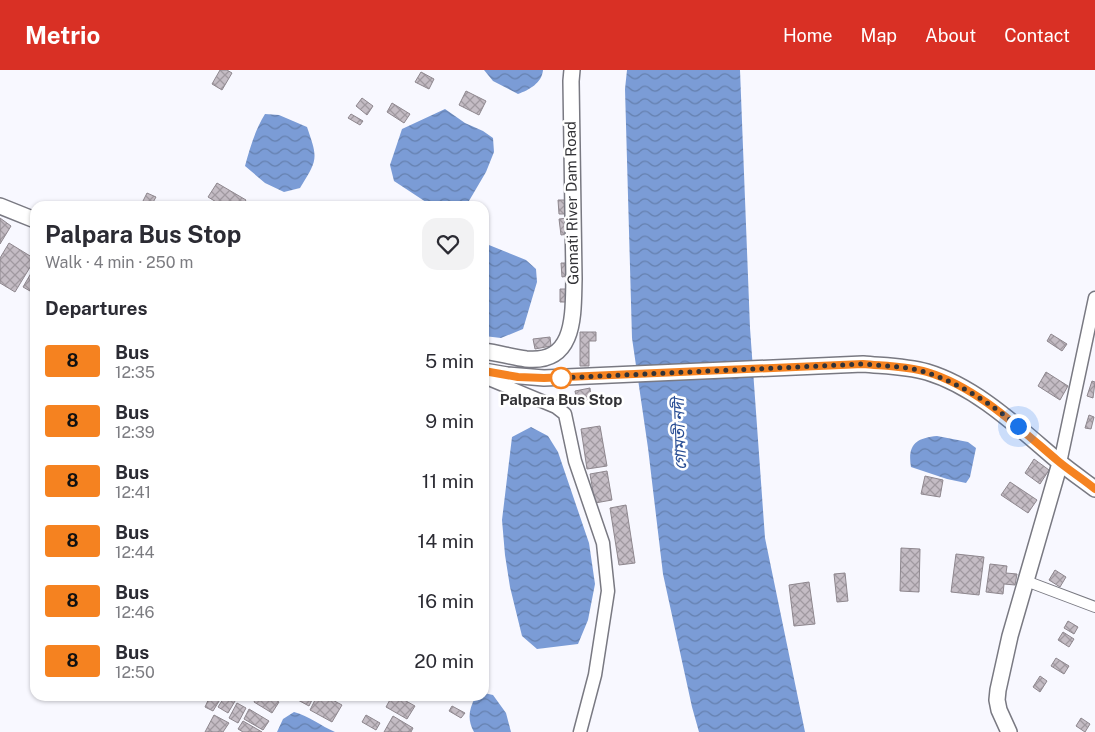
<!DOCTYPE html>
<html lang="en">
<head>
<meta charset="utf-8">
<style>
	:root { --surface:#fff; --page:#f2f2f3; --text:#2b2b33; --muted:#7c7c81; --accent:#d93025 }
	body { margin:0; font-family:"Public Sans","Noto Sans Bengali",sans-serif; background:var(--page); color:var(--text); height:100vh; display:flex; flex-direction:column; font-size:19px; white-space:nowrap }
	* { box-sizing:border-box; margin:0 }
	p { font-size:16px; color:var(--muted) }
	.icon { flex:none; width:28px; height:28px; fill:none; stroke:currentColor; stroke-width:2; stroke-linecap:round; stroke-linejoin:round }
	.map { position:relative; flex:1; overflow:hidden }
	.sheet { position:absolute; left:30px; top:131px; width:459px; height:500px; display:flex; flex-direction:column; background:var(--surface); border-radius:15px; box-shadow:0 1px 4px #0004 }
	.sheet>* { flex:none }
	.badge { padding:0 10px; border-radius:4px; font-size:18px; line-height:32px }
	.you { position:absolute; width:25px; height:25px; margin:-12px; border:4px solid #fff; border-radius:50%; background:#1a73e8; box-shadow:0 0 0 8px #1a73e833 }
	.map>.badge { position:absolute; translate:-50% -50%; box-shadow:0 0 0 2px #fff }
	h2 { padding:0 15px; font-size:19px; line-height:45px }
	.round { display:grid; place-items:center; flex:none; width:52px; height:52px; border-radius:15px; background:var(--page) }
	.headline { display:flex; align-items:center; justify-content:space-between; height:85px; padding:0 15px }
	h1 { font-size:24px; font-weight:700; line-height:38px }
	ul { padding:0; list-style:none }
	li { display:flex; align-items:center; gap:15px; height:60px; padding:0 15px }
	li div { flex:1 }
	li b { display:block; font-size:19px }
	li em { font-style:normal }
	li .badge { min-width:55px; font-weight:700; text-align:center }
	header { display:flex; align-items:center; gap:30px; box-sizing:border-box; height:70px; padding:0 25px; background:var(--accent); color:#fff }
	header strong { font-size:24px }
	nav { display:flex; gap:28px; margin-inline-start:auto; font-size:18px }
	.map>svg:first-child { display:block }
	.water { fill:url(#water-waves) }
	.building { fill:url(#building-cross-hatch); stroke:#8e878e }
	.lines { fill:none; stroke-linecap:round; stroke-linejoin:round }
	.minor-casing { stroke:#797982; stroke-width:12 }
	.tertiary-casing { stroke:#797982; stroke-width:15 }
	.secondary-casing { stroke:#797982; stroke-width:18 }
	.minor { stroke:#fff; stroke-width:10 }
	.tertiary { stroke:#fff; stroke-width:12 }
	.secondary { stroke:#fff; stroke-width:15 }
	.line-casing { stroke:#fff; stroke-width:11 }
	.line { stroke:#f58220; stroke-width:8 }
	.walk { stroke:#333337; stroke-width:5; stroke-dasharray:0 9 }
	.stop-dot { fill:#fff; stroke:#f58220; stroke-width:2.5 }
	.labels { text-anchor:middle; stroke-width:5; stroke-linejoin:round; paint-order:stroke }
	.street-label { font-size:15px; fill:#333337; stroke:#fff }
	.stop-label { font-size:15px; font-weight:bold; fill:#333337; stroke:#fff }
	.water-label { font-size:16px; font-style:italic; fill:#294e95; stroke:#fff }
</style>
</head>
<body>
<header>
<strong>Metrio</strong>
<nav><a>Home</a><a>Map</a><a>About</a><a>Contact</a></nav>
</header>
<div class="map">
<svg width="1095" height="662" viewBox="0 0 1095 662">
	<defs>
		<pattern id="water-waves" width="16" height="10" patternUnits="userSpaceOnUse" patternTransform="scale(1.25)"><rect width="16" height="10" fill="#7b9cd6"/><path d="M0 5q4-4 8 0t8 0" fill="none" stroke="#6580ae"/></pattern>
		<pattern id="building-cross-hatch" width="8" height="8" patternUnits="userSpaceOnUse" patternTransform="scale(1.25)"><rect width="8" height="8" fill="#c4bcc4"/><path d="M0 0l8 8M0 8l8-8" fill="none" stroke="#a099a0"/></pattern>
	</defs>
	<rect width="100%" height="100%" fill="#f8f8ff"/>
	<!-- water -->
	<path class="water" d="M 484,0 L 543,0 C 542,13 529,20 518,24 L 493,11 Z
		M 627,0 L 740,0 L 750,258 L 765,468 L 805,662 L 699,662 L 692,637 L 663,504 L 648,378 L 632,268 L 625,19 Z
		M 445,39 L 465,53 L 483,61 L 493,68 L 494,82 L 486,102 L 466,136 L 432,136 L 394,111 L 390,95 L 402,59 Z
		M 265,44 L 279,45 L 307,57 C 318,89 318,89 300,118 L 284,122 L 265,113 L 245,96 C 250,78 255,60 265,44 Z
		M 484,173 L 526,190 L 536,199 L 537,212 L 523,259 L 501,268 L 484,266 Z
		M 531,357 L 548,366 L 558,382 L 589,473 L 595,514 L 588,550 L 578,574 L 537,579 L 522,566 L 510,517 L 505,485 L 502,450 L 512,367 Z
		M 937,366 L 968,372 L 976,378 L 970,407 L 966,413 L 947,409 L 911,397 C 907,374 917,368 937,366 Z
		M 484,623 L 493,625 L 506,643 L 511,662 L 474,662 C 467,650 469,639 475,628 L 484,626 Z
		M 294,642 C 309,646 321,656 335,662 L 277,662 L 283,649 Z"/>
	<!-- building -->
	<path class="building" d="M 220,0 L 227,0 L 232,3 L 222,20 L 212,14 Z
		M 421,2 L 434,9 L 429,19 L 415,12 Z
		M 466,21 L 486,31 L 479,45 L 459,35 Z
		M 362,28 L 373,36 L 367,45 L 356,36 Z
		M 392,33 L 410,44 L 404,53 L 387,42 Z
		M 351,44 L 363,51 L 360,55 L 348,48 Z
		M 217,113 L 246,130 L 242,136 L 223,136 L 208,127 Z
		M 147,123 L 156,127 L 151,136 L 142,133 Z
		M 558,130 L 566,130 L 566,144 L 559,144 Z
		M 0,148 L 11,156 L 0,174 Z
		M 568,148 L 569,164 L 561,165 L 559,149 Z
		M 9,173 L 35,189 L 15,222 L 0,213 L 0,188 Z
		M 561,193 L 567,193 L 568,206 L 562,207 Z
		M 34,198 L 35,212 L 30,221 L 23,217 Z
		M 560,219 L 568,219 L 569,232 L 560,232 Z
		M 580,262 L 596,262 L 596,271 L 589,271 L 589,296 L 580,296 Z
		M 1051,264 L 1067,274 L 1062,281 L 1047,271 Z
		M 550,267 L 551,276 L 535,279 L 533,269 Z
		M 1046,302 L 1068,316 L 1060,330 L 1038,316 Z
		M 1092,311 L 1095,312 L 1093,328 L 1087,326 Z
		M 590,318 L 591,330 L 577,332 L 575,321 Z
		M 1089,345 L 1094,347 L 1091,359 L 1085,358 Z
		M 600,356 L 607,396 L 587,399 L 581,359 Z
		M 1034,389 L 1049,400 L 1040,414 L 1025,403 Z
		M 607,401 L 612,430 L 595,433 L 590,404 Z
		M 925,406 L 943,410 L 940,427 L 921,424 Z
		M 1010,412 L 1037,430 L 1028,443 L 1001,425 Z
		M 626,435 L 635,493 L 619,495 L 610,438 Z
		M 901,478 L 920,479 L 919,522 L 900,521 Z
		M 956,484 L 984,487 L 979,525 L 951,522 Z
		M 990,494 L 1007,496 L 1006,503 L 1017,504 L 1015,515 L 1004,514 L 1003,524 L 986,522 Z
		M 1055,500 L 1066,507 L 1060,517 L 1049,510 Z
		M 845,503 L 848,531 L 837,532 L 834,504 Z
		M 809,512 L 815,554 L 794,556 L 789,515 Z
		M 1068,551 L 1078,557 L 1074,564 L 1064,558 Z
		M 1063,562 L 1074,569 L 1069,577 L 1058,570 Z
		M 1056,588 L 1069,596 L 1064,604 L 1051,596 Z
		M 1040,606 L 1047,611 L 1040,622 L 1033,617 Z
		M 210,626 L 221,628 L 213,641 L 205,637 Z
		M 225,626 L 238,626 L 228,643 L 218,637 Z
		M 257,626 L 269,626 L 279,632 L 272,643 L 254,632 Z
		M 297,626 L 314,626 L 309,636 L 296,629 Z
		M 317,626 L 325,626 L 342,635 L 332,652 L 310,640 Z
		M 392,626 L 397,626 L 415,636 L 407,649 L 386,637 Z
		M 237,633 L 246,638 L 238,653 L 229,648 Z
		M 452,636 L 465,643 L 461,648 L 449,641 Z
		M 249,639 L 269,651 L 263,660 L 244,649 Z
		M 214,645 L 229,653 L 223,662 L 205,662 Z
		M 366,645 L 380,653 L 376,660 L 362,652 Z
		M 393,646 L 413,658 L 411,662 L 384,662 Z
		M 1081,648 L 1090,654 L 1085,662 L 1076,656 Z
		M 243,651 L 262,662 L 243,662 L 238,659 Z"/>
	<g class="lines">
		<!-- minor casing -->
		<g class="minor-casing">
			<path id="minor" d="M 1026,511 L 1095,537"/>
		</g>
		<!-- tertiary casing -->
		<g class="tertiary-casing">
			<path id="tertiary" d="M 484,307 L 556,337 L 565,344 L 575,391 L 603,473 L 608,521 L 595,605 L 580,662
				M 1060,393 L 1095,228"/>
		</g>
		<!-- secondary casing -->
		<g class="secondary-casing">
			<path id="secondary" d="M 0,136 L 35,150
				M 484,281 C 498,283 512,287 526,289 C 576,294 573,245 574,209 L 571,11 L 572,0
				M 484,301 L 507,305 L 544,308 L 863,294 C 884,296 906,296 927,302 C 977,317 1020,359 1058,391 C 1070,401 1083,410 1095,419
				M 1009,662 L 999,640 L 997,630 L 998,620 L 1010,566 L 1060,393"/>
		</g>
		<!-- minor -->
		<use href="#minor" class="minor"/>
		<!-- tertiary -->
		<use href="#tertiary" class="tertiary"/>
		<!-- secondary -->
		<use href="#secondary" class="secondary"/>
	</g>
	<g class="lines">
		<!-- line casing -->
		<g class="line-casing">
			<path id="line" d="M 484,301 L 518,307 L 544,308 L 863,294 C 884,296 906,296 927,302 C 977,317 1020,359 1058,391 C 1070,401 1083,409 1095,419"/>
		</g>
		<!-- line -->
		<use href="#line" class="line"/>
		<!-- walk -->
		<path class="walk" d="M 561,308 L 558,308 L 863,294 C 885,296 907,296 928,303 C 959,313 993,335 1018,356"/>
	</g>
	<!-- markers -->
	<circle class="stop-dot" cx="561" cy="308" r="10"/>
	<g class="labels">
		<!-- street labels -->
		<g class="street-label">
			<text transform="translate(572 133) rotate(-91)" y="5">Gomati River Dam Road</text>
		</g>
		<!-- stop labels -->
		<g class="stop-label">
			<text x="561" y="335">Palpara Bus Stop</text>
		</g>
		<!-- water labels -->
		<g class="water-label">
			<text transform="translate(679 364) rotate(-92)" y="6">গোমতী নদী</text>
		</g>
	</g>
</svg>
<div class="you" style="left:1018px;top:356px"></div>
<section class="sheet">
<div class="headline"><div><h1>Palpara Bus Stop</h1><p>Walk · 4 min · 250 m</p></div><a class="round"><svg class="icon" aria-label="heart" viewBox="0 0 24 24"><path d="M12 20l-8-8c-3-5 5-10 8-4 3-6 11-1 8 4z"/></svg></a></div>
<h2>Departures</h2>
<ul>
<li><span class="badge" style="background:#f58220;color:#111">8</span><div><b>Bus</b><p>12:35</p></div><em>5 min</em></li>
<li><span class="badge" style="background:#f58220;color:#111">8</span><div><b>Bus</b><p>12:39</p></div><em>9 min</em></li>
<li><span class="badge" style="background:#f58220;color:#111">8</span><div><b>Bus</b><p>12:41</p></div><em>11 min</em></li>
<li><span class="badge" style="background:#f58220;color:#111">8</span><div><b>Bus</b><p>12:44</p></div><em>14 min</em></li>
<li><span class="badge" style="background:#f58220;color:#111">8</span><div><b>Bus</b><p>12:46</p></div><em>16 min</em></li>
<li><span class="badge" style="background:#f58220;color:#111">8</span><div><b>Bus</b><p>12:50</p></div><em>20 min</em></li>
</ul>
</section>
</div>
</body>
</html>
